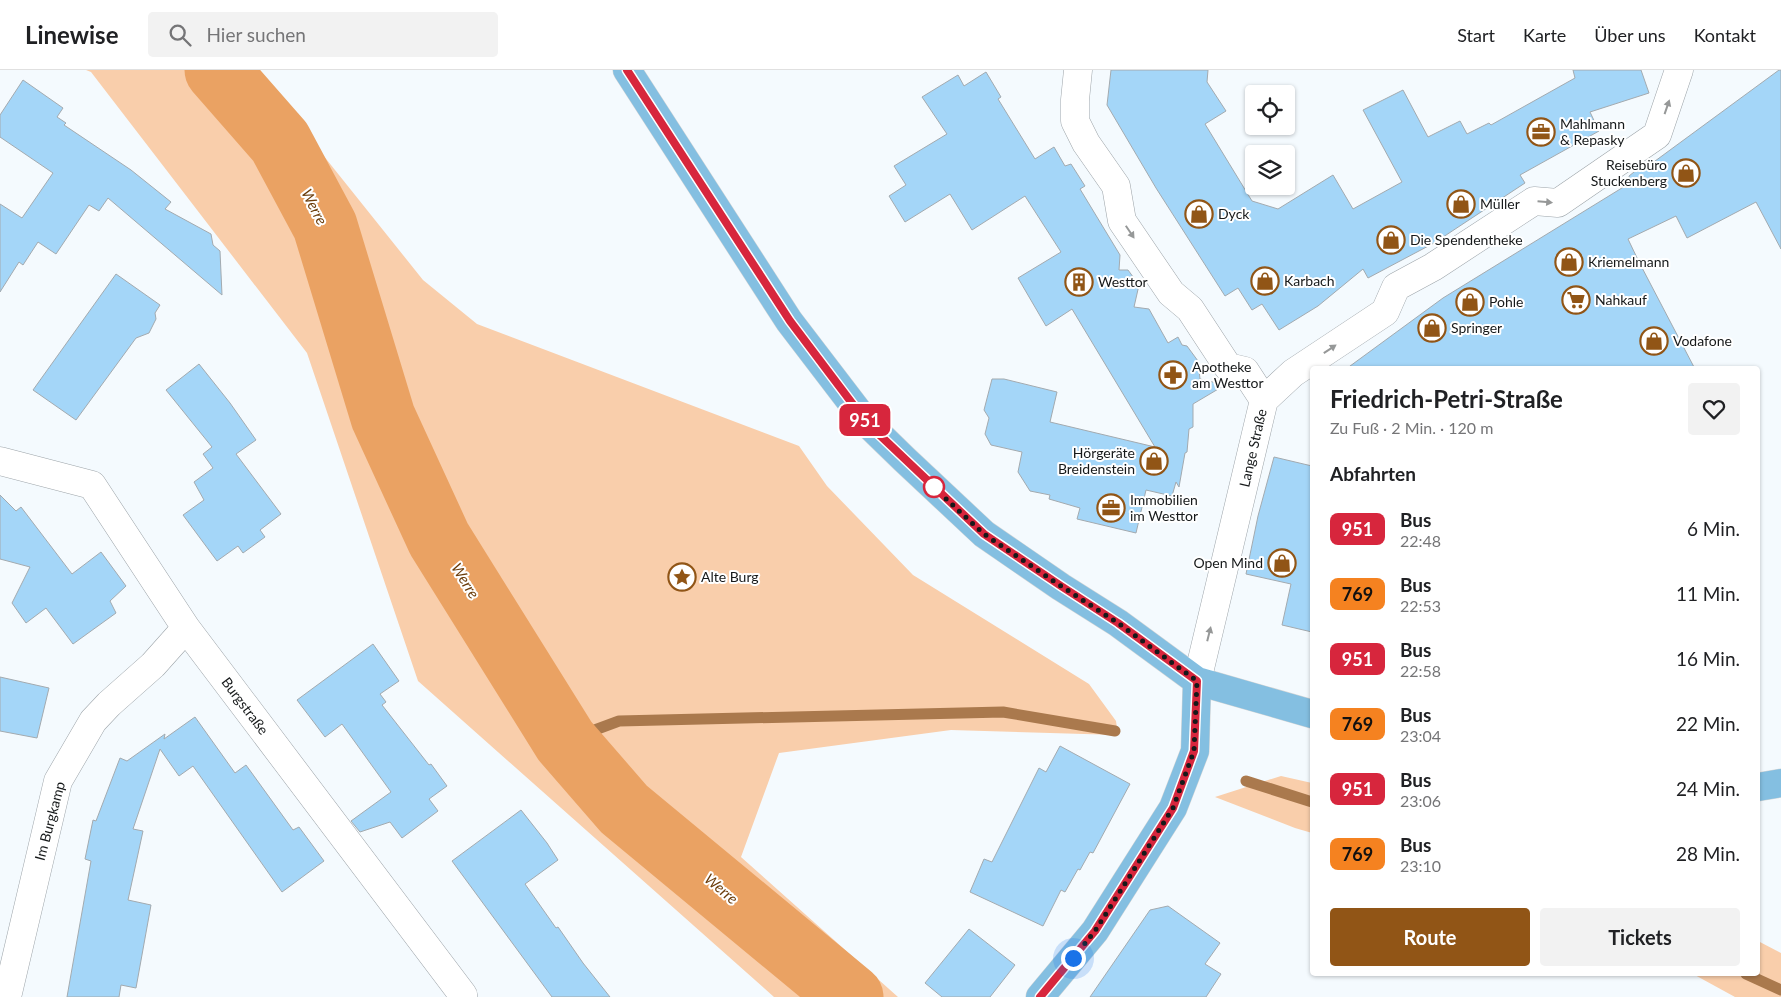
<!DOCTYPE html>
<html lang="de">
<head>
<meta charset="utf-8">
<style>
	:root { --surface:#fff; --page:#f2f2f2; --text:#202124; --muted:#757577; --line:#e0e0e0; --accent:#915516 }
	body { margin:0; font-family:Lato,sans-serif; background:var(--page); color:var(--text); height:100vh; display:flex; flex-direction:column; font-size:19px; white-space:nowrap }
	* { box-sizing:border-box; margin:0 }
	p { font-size:16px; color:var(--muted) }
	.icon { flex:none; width:28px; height:28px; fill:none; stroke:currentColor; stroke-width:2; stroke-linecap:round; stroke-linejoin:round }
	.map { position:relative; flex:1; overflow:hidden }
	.panel { position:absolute; left:1310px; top:296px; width:450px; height:610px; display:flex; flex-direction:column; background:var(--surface); border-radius:5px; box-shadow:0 1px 4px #0004 }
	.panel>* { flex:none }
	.badge { padding:0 10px; border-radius:8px; font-size:18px; line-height:32px }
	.fabs { position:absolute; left:1245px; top:15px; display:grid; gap:10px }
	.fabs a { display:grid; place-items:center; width:50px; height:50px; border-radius:5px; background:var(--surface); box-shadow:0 1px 4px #0004; font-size:25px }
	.you { position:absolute; width:25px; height:25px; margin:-12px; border:4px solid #fff; border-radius:50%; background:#1a73e8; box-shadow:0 0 0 8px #1a73e833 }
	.map>.badge { position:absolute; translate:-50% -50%; box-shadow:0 0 0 2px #fff }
	h2 { padding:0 20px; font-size:19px; line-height:45px }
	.round { display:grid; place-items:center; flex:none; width:52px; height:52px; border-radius:5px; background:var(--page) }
	.overview { display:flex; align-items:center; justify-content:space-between; height:85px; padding:0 20px }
	h1 { font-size:24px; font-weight:700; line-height:38px }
	.cta { display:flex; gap:10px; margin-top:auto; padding:10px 20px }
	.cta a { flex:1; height:58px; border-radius:5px; background:var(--accent); color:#fff; font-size:20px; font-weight:700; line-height:58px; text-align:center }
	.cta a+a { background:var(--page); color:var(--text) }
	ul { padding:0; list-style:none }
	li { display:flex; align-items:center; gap:15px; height:65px; padding:0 20px }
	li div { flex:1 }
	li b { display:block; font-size:19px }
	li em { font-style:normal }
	li .badge { min-width:55px; font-weight:700; text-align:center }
	header { display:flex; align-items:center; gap:30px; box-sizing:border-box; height:70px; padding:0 25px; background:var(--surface); border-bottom:1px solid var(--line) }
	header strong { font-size:24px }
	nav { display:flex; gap:28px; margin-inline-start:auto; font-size:18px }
	.search { width:350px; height:45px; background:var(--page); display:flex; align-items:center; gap:12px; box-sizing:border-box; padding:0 18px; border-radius:5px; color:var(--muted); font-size:19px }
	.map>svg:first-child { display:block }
	.green { fill:#f9ceab }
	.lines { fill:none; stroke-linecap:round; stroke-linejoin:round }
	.stream { stroke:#aa794d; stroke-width:11 }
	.river { stroke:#eaa263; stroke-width:65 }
	.building { fill:#a4d6f8; stroke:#a3aaaf }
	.minor-casing { stroke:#9da4a9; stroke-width:29 }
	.major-casing { stroke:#d5d6d6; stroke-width:29 }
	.minor { stroke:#fff; stroke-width:28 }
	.major { stroke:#84bfe1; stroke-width:28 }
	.oneway { fill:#969898 }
	.line-casing { stroke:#fff; stroke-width:11 }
	.line { stroke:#d7263d; stroke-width:8 }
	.walk { stroke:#16191a; stroke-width:5; stroke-dasharray:0 9 }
	.stop-dot { fill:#fff; stroke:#d7263d; stroke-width:2.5 }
	.labels { text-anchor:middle; stroke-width:4; stroke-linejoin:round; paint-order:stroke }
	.poi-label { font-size:14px; fill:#16191a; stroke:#fff; text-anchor:start }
	.street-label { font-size:14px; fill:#16191a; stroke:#fff }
	.water-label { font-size:15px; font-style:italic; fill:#6c3d0b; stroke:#fff }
</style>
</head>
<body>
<header>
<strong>Linewise</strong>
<div class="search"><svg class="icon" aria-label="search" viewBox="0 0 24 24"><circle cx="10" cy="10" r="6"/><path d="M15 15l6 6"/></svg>Hier suchen</div>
<nav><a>Start</a><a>Karte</a><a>Über uns</a><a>Kontakt</a></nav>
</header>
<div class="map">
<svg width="1781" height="927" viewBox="0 0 1781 927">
	<rect width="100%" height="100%" fill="#f4fafe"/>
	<!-- green -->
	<path class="green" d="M 86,0 L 255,0 L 423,210 L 477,254 L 799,376 L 827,416 L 913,505 L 1089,614 L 1116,651 L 1118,665 L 951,660 L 779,683 L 741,787 L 898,927 L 774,927 L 418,611 L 307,283 L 91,2 Z
		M 1281,706 L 1312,713 L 1312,763 L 1295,758 L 1215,727 Z
		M 1758,871 L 1781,883 L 1781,927 L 1735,927 L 1693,904 L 1758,904 Z"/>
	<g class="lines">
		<!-- stream -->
		<path class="stream" d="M 565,671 L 619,651 L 1003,642 L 1115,661
			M 1246,711 L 1312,732
			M 1746,904 L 1781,920"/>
		<!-- river -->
		<path class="river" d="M 217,0 L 280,72 L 325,156 L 383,347 L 439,469 L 565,671 L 624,739 L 851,927"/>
	</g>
	<!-- building -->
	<path class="building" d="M 1111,0 L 1208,0 L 1207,12 L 1226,41 L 1205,54 L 1252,131 L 1278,139 L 1333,105 L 1353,139 L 1402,112 L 1363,40 L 1403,20 L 1428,67 L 1460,51 L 1467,64 L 1489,53 L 1491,55 L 1575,8 L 1573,0 L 1641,0 L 1649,23 L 1590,42 L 1599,61 L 1520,105 L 1525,113 L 1434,173 L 1368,208 L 1363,199 L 1318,236 L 1279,260 L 1262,234 L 1252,240 L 1238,218 L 1225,226 L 1156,118 L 1107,35 Z
		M 1779,0 L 1781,0 L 1781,179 L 1756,132 L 1687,168 L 1676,146 L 1628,169 L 1639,192 L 1695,299 L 1346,299 L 1443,228 L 1630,113 L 1629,106 L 1649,90 L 1651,94 Z
		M 986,2 L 1001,27 L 998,29 L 1035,89 L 1054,77 L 1065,96 L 1071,94 L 1085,116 L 1080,119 L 1120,185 L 1119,200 L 1128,200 L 1139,215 L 1134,237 L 1149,239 L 1168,273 L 1178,267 L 1182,275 L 1187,276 L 1198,291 L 1200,309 L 1225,315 L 1193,334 L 1193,357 L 1189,359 L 1187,382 L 1185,383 L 1179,417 L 1176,412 L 1172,426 L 1146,420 L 1136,463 L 1077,449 L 1080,438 L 1049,429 L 1050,425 L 1030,421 L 1018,402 L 1022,382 L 991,375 L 985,364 L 989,348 L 984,340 L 992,309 L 1004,309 L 1057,322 L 1050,352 L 1155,377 L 1072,239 L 1046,256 L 1018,208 L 1061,182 L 1025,126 L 972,160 L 950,124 L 905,152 L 889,126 L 906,115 L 894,96 L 947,64 L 922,27 L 958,5 L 964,16 Z
		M 23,10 L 63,38 L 57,47 L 66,53 L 64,55 L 131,100 L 171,132 L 165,139 L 211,164 L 213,175 L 220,181 L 222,225 L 108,128 L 99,141 L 89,135 L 56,184 L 38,172 L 23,195 L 19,192 L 0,222 L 0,134 L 22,148 L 53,103 L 0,67 L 0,45 Z
		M 116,204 L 160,235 L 155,243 L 156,249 L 149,263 L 136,268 L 76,350 L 33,320 Z
		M 199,294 L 230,333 L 256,370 L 236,384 L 281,444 L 260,460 L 265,467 L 243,483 L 238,476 L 217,491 L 183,445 L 204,430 L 194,412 L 213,398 L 203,384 L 212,377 L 166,320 Z
		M 1274,387 L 1312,396 L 1312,562 L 1282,555 L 1291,514 L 1246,504 L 1258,446 Z
		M 0,425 L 16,441 L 21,437 L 72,504 L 101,482 L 126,516 L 110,531 L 116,543 L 73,574 L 46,538 L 26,553 L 12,533 L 30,497 L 0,489 Z
		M 373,574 L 399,611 L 380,624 L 386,632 L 382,635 L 429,695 L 431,694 L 447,716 L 429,729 L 438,741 L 402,768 L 390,752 L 360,762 L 351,751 L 391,722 L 342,654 L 325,667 L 297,630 Z
		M 0,607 L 49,618 L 37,668 L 0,661 Z
		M 195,647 L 235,703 L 246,695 L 293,760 L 299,757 L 324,791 L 282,822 L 193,696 L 179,706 L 160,679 L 133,759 L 143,761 L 128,830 L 151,835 L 136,918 L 121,915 L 119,927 L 67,927 L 91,791 L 85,789 L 93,750 L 96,751 L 120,688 L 127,691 L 165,664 L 164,669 Z
		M 1060,676 L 1130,714 L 1093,783 L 1090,782 L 1080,800 L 1078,799 L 1065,822 L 1061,820 L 1043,856 L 970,822 L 984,789 L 992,792 L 1039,698 L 1046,702 Z
		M 521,740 L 547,773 L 558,790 L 525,814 L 556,858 L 558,857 L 583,893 L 610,927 L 552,927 L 452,791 Z
		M 1168,836 L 1220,873 L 1205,894 L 1221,904 L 1206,927 L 1090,927 L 1150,840 Z
		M 969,859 L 1015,895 L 990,927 L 942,927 L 925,913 Z"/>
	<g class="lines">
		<!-- minor casing -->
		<g class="minor-casing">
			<path id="minor" d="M 1078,0 L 1075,30 L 1075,51 L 1086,73 L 1116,116 L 1122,151 L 1171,223 L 1190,239 L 1228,297 L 1245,301 L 1264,330
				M 0,391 L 92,415 L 186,558 L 463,925 L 462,927
				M 1197,611 L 1264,330 L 1293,303 L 1385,242 L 1396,217 L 1433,197 L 1534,131 L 1558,133 L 1657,65 L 1679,0
				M 7,927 L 58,711 L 93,651 L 109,634 L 153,595 L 186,558"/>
		</g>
		<!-- major casing -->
		<g class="major-casing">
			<path id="major" d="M 627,0 L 789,251 L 867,353 L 904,389 L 984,464 L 1061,517 L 1118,553 L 1197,611 L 1312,644
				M 1758,717 L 1781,713
				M 1040,927 L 1095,861 L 1173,738 L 1195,681 L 1197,611"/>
		</g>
		<!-- minor -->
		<use href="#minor" class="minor"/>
		<!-- major -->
		<use href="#major" class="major"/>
	</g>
	<!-- one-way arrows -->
	<defs><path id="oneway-solid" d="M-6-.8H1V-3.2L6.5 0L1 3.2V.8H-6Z" transform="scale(1.25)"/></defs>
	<g class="oneway">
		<use href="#oneway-solid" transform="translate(1667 37) rotate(-71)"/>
		<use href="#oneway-solid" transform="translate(1545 132) rotate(5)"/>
		<use href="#oneway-solid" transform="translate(1130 162) rotate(56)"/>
		<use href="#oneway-solid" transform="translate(1330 279) rotate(-34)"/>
		<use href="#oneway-solid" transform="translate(1209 564) rotate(-76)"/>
	</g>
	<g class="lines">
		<!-- line casing -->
		<g class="line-casing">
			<path id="line" d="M 627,0 L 790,251 L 867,353 L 984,464 L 1061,516 L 1118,553 L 1197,611 L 1194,681 L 1173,738 L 1095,861 L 1040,927"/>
		</g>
		<!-- line -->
		<use href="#line" class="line"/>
		<!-- walk -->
		<path class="walk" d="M 934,417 L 930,414 L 984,464 L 1061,516 L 1118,553 L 1197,611 L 1194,681 L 1173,738 L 1095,861 L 1073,888"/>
	</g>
	<!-- icons -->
	<defs>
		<g id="office-ring" transform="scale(1.4375)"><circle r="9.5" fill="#fff" stroke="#915516" stroke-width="1.5"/><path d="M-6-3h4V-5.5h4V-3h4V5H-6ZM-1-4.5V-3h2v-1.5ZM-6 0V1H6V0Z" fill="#915516"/></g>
		<g id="shop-ring" transform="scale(1.4375)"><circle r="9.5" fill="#fff" stroke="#915516" stroke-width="1.5"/><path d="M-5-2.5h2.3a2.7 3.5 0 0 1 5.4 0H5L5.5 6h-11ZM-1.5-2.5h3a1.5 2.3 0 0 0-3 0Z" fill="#915516"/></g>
		<g id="building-ring" transform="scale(1.4375)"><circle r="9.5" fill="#fff" stroke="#915516" stroke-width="1.5"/><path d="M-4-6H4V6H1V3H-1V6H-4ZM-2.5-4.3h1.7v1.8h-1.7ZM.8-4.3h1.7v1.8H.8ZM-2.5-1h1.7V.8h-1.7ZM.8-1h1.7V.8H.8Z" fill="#915516"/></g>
		<g id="supermarket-ring" transform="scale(1.4375)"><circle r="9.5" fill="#fff" stroke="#915516" stroke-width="1.5"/><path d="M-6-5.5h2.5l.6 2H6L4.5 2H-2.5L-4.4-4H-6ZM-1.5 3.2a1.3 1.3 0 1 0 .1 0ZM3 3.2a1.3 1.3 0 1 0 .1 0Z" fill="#915516"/></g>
		<g id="pharmacy-ring" transform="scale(1.4375)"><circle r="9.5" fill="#fff" stroke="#915516" stroke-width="1.5"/><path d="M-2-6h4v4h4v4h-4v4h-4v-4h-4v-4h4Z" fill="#915516"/></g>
		<g id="sight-ring" transform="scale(1.4375)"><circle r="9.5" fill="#fff" stroke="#915516" stroke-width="1.5"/><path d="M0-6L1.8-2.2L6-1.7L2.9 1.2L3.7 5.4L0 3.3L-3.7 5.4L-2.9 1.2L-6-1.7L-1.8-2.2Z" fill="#915516"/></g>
	</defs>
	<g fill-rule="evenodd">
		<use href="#office-ring" x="1541" y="62"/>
		<use href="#shop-ring" x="1686" y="103"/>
		<use href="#shop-ring" x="1461" y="134"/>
		<use href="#shop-ring" x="1199" y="144"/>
		<use href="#shop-ring" x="1391" y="170"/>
		<use href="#shop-ring" x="1569" y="192"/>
		<use href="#shop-ring" x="1265" y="211"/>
		<use href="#building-ring" x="1079" y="212"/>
		<use href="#supermarket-ring" x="1576" y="230"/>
		<use href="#shop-ring" x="1470" y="232"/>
		<use href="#shop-ring" x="1432" y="258"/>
		<use href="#shop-ring" x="1654" y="271"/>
		<use href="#pharmacy-ring" x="1173" y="305"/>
		<use href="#shop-ring" x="1154" y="391"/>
		<use href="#office-ring" x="1111" y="438"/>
		<use href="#shop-ring" x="1282" y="493"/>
		<use href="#sight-ring" x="682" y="507"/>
	</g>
	<!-- markers -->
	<circle class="stop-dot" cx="934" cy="417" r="10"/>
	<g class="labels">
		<!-- poi labels -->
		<g class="poi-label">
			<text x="1560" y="59">Mahlmann<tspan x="1560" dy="16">&amp; Repasky</tspan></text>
			<text x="1667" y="100" text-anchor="end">Reisebüro<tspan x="1667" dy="16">Stuckenberg</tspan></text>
			<text x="1480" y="139">Müller</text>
			<text x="1218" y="149">Dyck</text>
			<text x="1410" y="175">Die Spendentheke</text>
			<text x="1588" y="197">Kriemelmann</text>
			<text x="1284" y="216">Karbach</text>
			<text x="1098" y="217">Westtor</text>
			<text x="1595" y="235">Nahkauf</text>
			<text x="1489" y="237">Pohle</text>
			<text x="1451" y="263">Springer</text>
			<text x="1673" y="276">Vodafone</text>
			<text x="1192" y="302">Apotheke<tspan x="1192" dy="16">am Westtor</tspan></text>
			<text x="1135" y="388" text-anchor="end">Hörgeräte<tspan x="1135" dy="16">Breidenstein</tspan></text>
			<text x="1130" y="435">Immobilien<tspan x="1130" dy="16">im Westtor</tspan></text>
			<text x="1263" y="498" text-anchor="end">Open Mind</text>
			<text x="701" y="512">Alte Burg</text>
		</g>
		<!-- street labels -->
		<g class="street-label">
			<text transform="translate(1253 378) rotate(-77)" y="5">Lange Straße</text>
			<text transform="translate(245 636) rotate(53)" y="5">Burgstraße</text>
			<text transform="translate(50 751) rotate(-75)" y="5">Im Burgkamp</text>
		</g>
		<!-- water labels -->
		<g class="water-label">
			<text transform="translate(314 137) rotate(63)" y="5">Werre</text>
			<text transform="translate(465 511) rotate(58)" y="5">Werre</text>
			<text transform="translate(721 819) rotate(40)" y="5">Werre</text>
		</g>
	</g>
</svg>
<div class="fabs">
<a><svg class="icon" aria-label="locate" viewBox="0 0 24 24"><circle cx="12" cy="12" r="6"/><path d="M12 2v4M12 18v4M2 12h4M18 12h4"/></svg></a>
<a><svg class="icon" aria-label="layers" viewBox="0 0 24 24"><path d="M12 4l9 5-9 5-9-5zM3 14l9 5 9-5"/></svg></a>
</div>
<div class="you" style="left:1073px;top:888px"></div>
<b class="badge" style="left:865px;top:350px;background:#d7263d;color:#fff">951</b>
<section class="panel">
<div class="overview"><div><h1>Friedrich-Petri-Straße</h1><p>Zu Fuß · 2 Min. · 120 m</p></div><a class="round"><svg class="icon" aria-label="heart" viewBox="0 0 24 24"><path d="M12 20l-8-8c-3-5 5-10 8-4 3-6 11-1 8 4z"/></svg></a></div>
<h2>Abfahrten</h2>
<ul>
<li><span class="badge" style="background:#d7263d;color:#fff">951</span><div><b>Bus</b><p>22:48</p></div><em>6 Min.</em></li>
<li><span class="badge" style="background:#f58220;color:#111">769</span><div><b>Bus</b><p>22:53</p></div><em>11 Min.</em></li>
<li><span class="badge" style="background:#d7263d;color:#fff">951</span><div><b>Bus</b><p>22:58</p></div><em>16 Min.</em></li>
<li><span class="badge" style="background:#f58220;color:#111">769</span><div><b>Bus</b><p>23:04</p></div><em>22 Min.</em></li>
<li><span class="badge" style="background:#d7263d;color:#fff">951</span><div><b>Bus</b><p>23:06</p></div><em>24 Min.</em></li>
<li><span class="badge" style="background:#f58220;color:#111">769</span><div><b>Bus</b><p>23:10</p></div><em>28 Min.</em></li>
</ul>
<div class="cta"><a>Route</a><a>Tickets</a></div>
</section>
</div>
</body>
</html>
